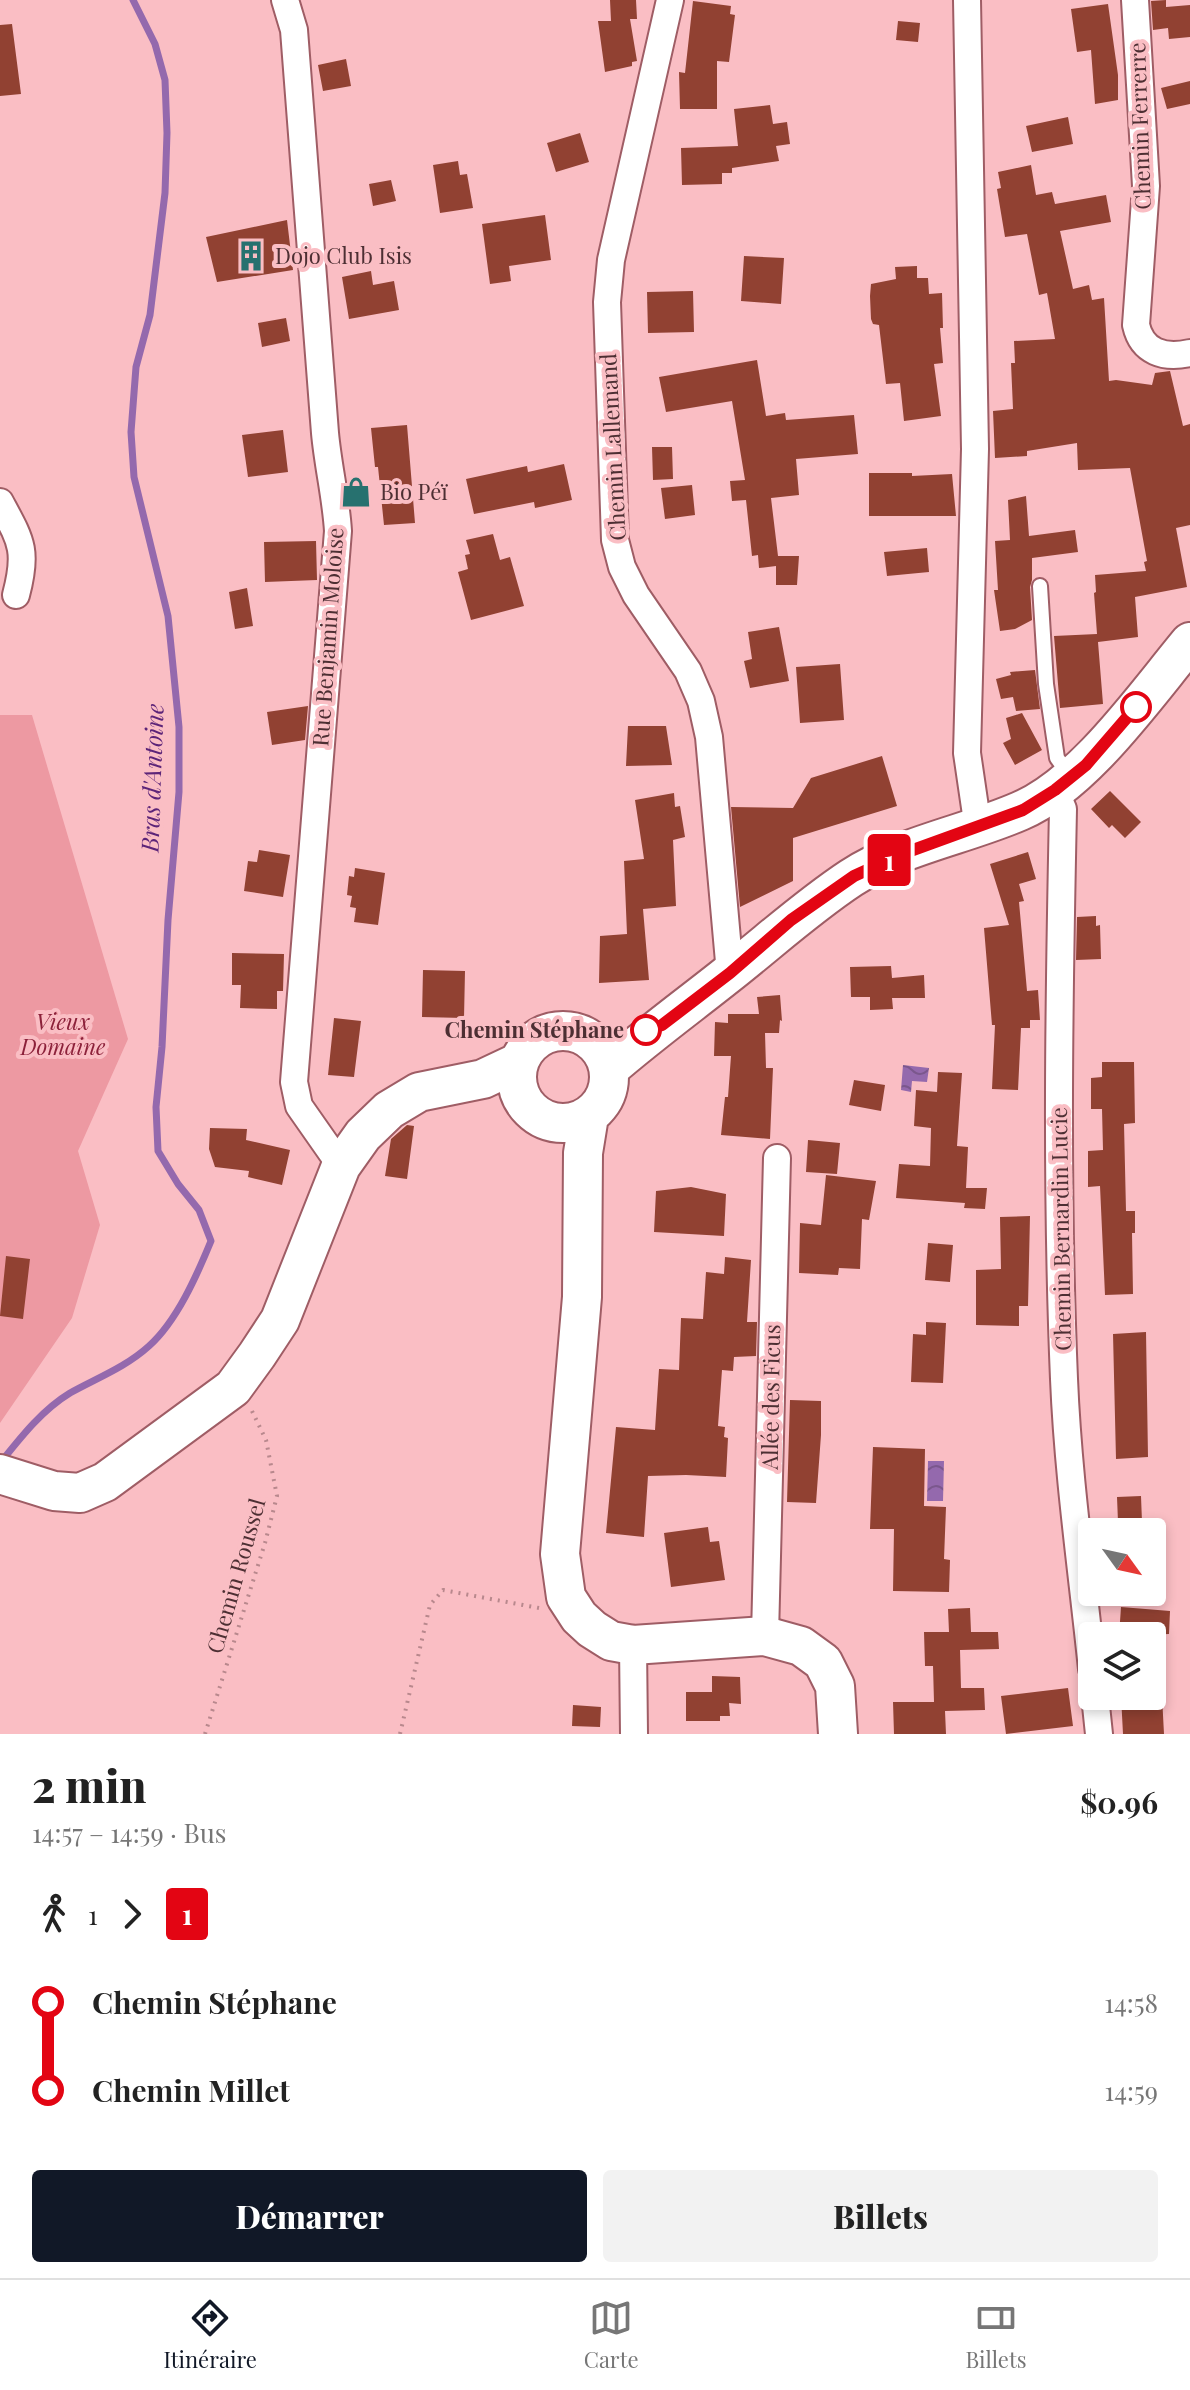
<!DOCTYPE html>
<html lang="fr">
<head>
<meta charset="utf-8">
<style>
	:root { --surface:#fff; --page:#f2f2f2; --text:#222; --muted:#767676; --line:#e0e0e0; --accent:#111827 }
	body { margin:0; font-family:"Playfair Display",serif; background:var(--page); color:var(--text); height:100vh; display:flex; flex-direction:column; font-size:30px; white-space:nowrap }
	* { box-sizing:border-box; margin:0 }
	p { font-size:26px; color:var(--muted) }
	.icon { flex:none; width:44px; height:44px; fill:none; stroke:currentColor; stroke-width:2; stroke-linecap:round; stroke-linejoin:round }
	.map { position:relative; height:1734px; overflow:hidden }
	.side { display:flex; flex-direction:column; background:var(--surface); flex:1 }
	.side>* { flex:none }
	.badge { padding:0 16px; border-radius:6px; font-size:28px; line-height:52px }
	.needle { width:52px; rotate:123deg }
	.fabs { position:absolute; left:1078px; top:1518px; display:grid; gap:16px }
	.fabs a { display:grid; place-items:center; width:88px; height:88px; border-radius:8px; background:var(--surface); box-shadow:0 4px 12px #0003; font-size:40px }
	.map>.badge { position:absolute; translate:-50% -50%; box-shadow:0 0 0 4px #fff }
	.legs { display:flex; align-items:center; gap:12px; height:88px; padding:0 32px; font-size:26px }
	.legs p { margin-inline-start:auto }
	.summary { display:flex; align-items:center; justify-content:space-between; height:136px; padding:0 32px }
	h1 { font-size:44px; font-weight:800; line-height:60px }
	.action { display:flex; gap:16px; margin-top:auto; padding:16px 32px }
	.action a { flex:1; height:92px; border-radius:8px; background:var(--accent); color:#fff; font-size:32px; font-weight:800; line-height:92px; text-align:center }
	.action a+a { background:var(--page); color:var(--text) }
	ul { padding:0 32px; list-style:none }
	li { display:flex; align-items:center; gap:28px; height:88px; font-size:30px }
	li i { display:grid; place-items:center; width:12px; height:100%; margin:0 10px; background:currentColor }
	li i::after { content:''; width:20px; height:20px; margin:-10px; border:6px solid; border-radius:50%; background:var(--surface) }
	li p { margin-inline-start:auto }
	li:first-child i { background:linear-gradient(#0000 50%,currentColor 0) }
	li:last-child i { background:linear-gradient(currentColor 50%,#0000 0) }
	.menu { display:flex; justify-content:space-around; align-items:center; height:112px; border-top:2px solid var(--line); background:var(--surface); font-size:22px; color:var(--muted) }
	.menu a { display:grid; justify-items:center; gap:4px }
	.menu .active { color:var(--accent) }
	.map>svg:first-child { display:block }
	.green { fill:#ed99a2 }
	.water { fill:url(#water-waves) }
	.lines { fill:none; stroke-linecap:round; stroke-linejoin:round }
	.stream { stroke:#9469ad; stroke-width:7 }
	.building { fill:#914132 }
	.service-casing { stroke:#9f5d65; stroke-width:18 }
	.minor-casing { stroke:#9f5d65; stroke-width:30 }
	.secondary-casing { stroke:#9f5d65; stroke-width:42 }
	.path { stroke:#b8888d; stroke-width:4; stroke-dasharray:2 6; stroke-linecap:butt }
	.service { stroke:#fff; stroke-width:14 }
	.minor { stroke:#fff; stroke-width:26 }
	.secondary { stroke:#fff; stroke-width:38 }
	.line-1-casing { stroke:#fff; stroke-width:18 }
	.line-1 { stroke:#e30513; stroke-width:12 }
	.stop-1-dot { fill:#fff; stroke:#e30513; stroke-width:4 }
	.labels { text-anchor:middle; stroke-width:8; stroke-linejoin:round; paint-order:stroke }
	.street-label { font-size:22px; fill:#4d2f33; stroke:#fabec4 }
	.poi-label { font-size:22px; fill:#4d2f33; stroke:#fabec4; text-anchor:start }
	.park-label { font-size:22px; font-style:italic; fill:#8c213a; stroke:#fabec4 }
	.stop-label { font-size:22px; font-weight:bold; fill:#4d2f33; stroke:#fabec4; text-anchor:end }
	.water-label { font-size:24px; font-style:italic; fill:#5c2478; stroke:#fabec4 }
</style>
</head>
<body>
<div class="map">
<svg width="1190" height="1734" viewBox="0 0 1190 1734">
	<defs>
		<pattern id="water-waves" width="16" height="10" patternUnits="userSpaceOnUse" patternTransform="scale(2)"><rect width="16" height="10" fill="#9469ad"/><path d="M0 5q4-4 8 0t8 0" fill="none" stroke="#7b578d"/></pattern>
	</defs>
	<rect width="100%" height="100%" fill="#fabec4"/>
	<!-- green -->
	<path class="green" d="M 0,715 L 32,715 L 128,1039 L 78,1151 L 100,1225 L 72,1318 L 0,1423 Z"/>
	<!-- water -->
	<path class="water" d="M 903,1065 L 929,1068 L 927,1082 L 912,1081 L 911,1092 L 901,1090 Z
		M 928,1461 L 944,1461 L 943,1501 L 927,1501 Z"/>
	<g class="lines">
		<!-- stream -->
		<path class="stream" d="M 1,1462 C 21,1437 42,1410 70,1393 C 97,1378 126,1367 149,1346 C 177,1321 197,1275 211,1241 L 199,1210 L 178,1184 L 158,1151 L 156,1107 L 162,1047 L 168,920 L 179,792 L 179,727 L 168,616 L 134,477 L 131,432 L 136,367 L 150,315 L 165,193 L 167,133 L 165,80 L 155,44 L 133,0"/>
	</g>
	<!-- building -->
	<path class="building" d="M 610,0 L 636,0 L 637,19 L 630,19 L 637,61 L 632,62 L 632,66 L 605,72 L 598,21 L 611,21 Z
		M 1166,0 L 1166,7 L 1190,5 L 1190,37 L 1169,39 L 1168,28 L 1153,30 L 1151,1 Z
		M 693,1 L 731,6 L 730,14 L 735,15 L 729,62 L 717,61 L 717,109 L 680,109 L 679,72 L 685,73 Z
		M 1108,4 L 1118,75 L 1118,100 L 1095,104 L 1091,50 L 1077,52 L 1071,9 Z
		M 898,21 L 920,23 L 918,42 L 896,40 Z
		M 12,24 L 21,94 L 0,96 L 0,25 Z
		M 346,59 L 351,86 L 323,91 L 318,65 Z
		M 1190,81 L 1190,104 L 1167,109 L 1161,88 Z
		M 770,105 L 773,124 L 787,122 L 790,144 L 776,146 L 779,161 L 732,168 L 732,173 L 722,173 L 722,184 L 682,185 L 681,148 L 738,146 L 734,109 Z
		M 1068,117 L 1073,144 L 1032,152 L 1026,126 Z
		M 580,133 L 589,162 L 556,172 L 547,143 Z
		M 458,161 L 460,175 L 467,174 L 473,208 L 440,213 L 433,165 Z
		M 1031,165 L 1036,195 L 1052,192 L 1055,204 L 1106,195 L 1111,222 L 1060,231 L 1073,289 L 1089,285 L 1092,300 L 1104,298 L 1109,381 L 1116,380 L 1152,385 L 1155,373 L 1170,371 L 1183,426 L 1190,424 L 1190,525 L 1176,528 L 1187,587 L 1135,597 L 1138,637 L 1098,642 L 1103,704 L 1060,708 L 1054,636 L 1097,634 L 1094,593 L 1096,592 L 1095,575 L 1146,571 L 1144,562 L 1147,561 L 1130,468 L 1078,470 L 1077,443 L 1027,451 L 1027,456 L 995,458 L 993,411 L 1013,409 L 1011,363 L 1015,363 L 1014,341 L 1055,339 L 1047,293 L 1039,295 L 1027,234 L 1005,237 L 997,189 L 1001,188 L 998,172 Z
		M 391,180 L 396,201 L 373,206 L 369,184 Z
		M 545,215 L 551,260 L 509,266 L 511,281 L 490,284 L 482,224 Z
		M 287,220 L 293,270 L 217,282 L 206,237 Z
		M 744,256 L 784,258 L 781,304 L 741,301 Z
		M 917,266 L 917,278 L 928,278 L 929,294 L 942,293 L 943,328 L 940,328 L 943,363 L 934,364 L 941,416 L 904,421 L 900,383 L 886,384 L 879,325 L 873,324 L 871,319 L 870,296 L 871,284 L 896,279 L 895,267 Z
		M 371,271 L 373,285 L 394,281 L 399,310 L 349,319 L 342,277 Z
		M 693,291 L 694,332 L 648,333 L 647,292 Z
		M 286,318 L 290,341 L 262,347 L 258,323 Z
		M 757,360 L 766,416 L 785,413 L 786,420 L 854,415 L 858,454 L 796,459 L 799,495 L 771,498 L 778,556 L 799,556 L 797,585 L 776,585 L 776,566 L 759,568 L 758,555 L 752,556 L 746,500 L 732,501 L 730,481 L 745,480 L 732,401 L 666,412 L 659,377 Z
		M 407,425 L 415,523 L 384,525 L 378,467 L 375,467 L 371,428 Z
		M 283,430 L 288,472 L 248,477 L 242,435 Z
		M 652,447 L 672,447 L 673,479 L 653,480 Z
		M 564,464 L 572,500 L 535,508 L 534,502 L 474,514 L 466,479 L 527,466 L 528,472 Z
		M 869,473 L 912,473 L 912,476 L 952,474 L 956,516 L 869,516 Z
		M 692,485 L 695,515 L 665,519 L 661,488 Z
		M 1026,496 L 1029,536 L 1075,530 L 1078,552 L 1032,558 L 1032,580 L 1030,587 L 1032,620 L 1015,629 L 1000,631 L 994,590 L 998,590 L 995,541 L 1010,540 L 1008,500 Z
		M 493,534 L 500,560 L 510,557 L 524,606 L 471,620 L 458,572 L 468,569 L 465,555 L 470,554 L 466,540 Z
		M 316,541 L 317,580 L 265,582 L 264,542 Z
		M 927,548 L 929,572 L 887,576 L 884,552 Z
		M 247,588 L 253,626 L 235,629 L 229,592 Z
		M 779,627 L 789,681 L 750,688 L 744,661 L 752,659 L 748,632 Z
		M 840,664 L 844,720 L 800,723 L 796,667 Z
		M 1035,670 L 1040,709 L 1016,711 L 1013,697 L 1001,699 L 996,679 L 1011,675 L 1010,672 Z
		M 308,706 L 305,740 L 272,745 L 267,712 Z
		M 1022,713 L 1042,750 L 1015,765 L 1003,743 L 1011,739 L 1006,718 Z
		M 628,726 L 666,726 L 672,765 L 626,766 Z
		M 882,756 L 897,806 L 793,838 L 793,881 L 740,907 L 731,807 L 793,808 L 811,778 Z
		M 1110,791 L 1141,822 L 1125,838 L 1112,825 L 1109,828 L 1091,809 Z
		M 674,793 L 675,807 L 680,806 L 685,837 L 673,840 L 676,906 L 643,909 L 649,980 L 599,983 L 600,936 L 627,934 L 624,861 L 644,859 L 635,800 Z
		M 259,850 L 290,855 L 283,897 L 244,891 L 248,861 L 257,862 Z
		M 1028,852 L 1036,879 L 1019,884 L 1024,901 L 1019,902 L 1027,991 L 1038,990 L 1040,1020 L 1030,1020 L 1030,1028 L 1021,1028 L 1018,1090 L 992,1089 L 995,1025 L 992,1025 L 984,928 L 1009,925 L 990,864 Z
		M 355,868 L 385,873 L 378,925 L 354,922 L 356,908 L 350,907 L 352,896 L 347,895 L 349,876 L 354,877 Z
		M 1096,916 L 1096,926 L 1100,925 L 1101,959 L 1076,960 L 1077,917 Z
		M 232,953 L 284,954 L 283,991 L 277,991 L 277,1009 L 240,1008 L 241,985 L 232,985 Z
		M 891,966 L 892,978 L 924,975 L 925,998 L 892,998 L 893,1009 L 870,1010 L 870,997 L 851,997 L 850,967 Z
		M 423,970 L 465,971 L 464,1018 L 422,1017 Z
		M 780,995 L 782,1021 L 780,1020 L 779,1033 L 765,1033 L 766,1068 L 773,1068 L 770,1139 L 721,1135 L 725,1097 L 728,1097 L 731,1056 L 714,1056 L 715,1022 L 728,1023 L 728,1014 L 759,1014 L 757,997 Z
		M 334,1018 L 361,1021 L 354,1077 L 328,1075 Z
		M 1102,1062 L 1134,1062 L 1135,1123 L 1124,1124 L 1126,1211 L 1135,1211 L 1135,1233 L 1132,1233 L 1133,1294 L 1105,1295 L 1100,1186 L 1088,1187 L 1088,1151 L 1103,1150 L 1102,1109 L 1091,1109 L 1091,1078 L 1102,1077 Z
		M 938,1072 L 962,1073 L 957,1146 L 968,1147 L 966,1188 L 987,1188 L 985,1209 L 964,1208 L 965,1203 L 896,1198 L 899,1164 L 930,1166 L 931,1128 L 914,1126 L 916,1090 L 937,1092 Z
		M 854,1080 L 885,1085 L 881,1111 L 849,1105 Z
		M 407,1125 L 414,1126 L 407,1179 L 385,1176 L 391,1139 Z
		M 210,1128 L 247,1129 L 246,1140 L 290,1150 L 282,1185 L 248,1177 L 249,1171 L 215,1167 L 209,1149 Z
		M 808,1140 L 840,1143 L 837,1174 L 806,1172 Z
		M 826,1175 L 876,1181 L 869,1220 L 862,1219 L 860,1269 L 839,1268 L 838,1275 L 799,1273 L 800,1223 L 821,1225 Z
		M 691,1187 L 726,1194 L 724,1236 L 654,1232 L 656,1191 Z
		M 1030,1216 L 1028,1306 L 1019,1306 L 1019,1326 L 976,1325 L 976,1270 L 1001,1269 L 1000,1217 Z
		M 928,1243 L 953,1245 L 950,1282 L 925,1280 Z
		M 6,1256 L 30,1259 L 23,1319 L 0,1316 Z
		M 725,1257 L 751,1260 L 747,1322 L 757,1322 L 756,1356 L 734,1357 L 733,1371 L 722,1370 L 718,1426 L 725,1427 L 724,1437 L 728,1438 L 726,1477 L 686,1475 L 648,1476 L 644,1537 L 606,1533 L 616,1427 L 655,1430 L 659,1369 L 679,1370 L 681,1318 L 703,1319 L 706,1272 L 724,1274 Z
		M 926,1322 L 946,1323 L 943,1383 L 911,1382 L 913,1334 L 926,1335 Z
		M 1146,1332 L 1148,1457 L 1116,1459 L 1113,1334 Z
		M 790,1400 L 821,1401 L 821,1435 L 816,1503 L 787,1502 Z
		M 873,1447 L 925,1449 L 924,1506 L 946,1507 L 944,1559 L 950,1560 L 949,1592 L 893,1591 L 894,1529 L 870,1529 Z
		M 1141,1496 L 1142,1522 L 1118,1522 L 1117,1497 Z
		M 708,1527 L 710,1542 L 719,1541 L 725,1580 L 671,1587 L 664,1533 Z
		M 1121,1607 L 1170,1611 L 1169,1634 L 1119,1636 Z
		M 970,1608 L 971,1632 L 998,1632 L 999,1649 L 960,1650 L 961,1688 L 984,1688 L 985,1710 L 945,1711 L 946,1734 L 894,1734 L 893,1702 L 934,1702 L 933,1666 L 925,1666 L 924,1632 L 949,1632 L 948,1609 Z
		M 712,1676 L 740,1677 L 741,1704 L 729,1703 L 730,1716 L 720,1716 L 720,1721 L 686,1721 L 686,1692 L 712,1692 Z
		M 1068,1688 L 1073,1726 L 1006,1734 L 1001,1696 Z
		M 1121,1696 L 1162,1696 L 1164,1734 L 1123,1734 Z
		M 573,1705 L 601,1707 L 600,1727 L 572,1726 Z"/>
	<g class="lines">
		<!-- service casing -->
		<g class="service-casing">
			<path id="service" d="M 1040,586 L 1046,684 L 1057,758 L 1070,776"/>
		</g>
		<!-- minor casing -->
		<g class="minor-casing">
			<path id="minor" d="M 285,0 L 294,30 L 325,433 C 328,466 336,498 338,531 L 294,1082 L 299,1106 L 341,1166
				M 670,0 L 611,260 L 607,302 L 615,540 L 622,567 L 636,595 L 688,671 L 701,701 L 709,737 L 730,973
				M 967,0 L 975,449 L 967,753 L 978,828
				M 1135,0 L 1146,186 L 1136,325 C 1142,352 1164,359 1190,353
				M 0,502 C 21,541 28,550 16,595
				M 1055,790 L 1063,809 C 1059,999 1056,1189 1064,1379 C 1068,1476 1082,1572 1092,1669
				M 765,1636 L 777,1158
				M 633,1645 L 634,1734
				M 1095,1696 L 1099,1734"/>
		</g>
		<!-- secondary casing -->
		<g class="secondary-casing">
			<path id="secondary" d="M517 1077a46 46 0 1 1 92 0a46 46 0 1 1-92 0Z
				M 609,1069 C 647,1036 688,1006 727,975 C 769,942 807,907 851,878 C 902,845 965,835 1020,811 C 1084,784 1145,696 1190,642
				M 589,1116 L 583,1153 L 582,1297 L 560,1554 L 566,1597 L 579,1617 L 592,1629 L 611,1641 L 633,1645 L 765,1636 L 801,1646 L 823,1662 L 835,1686 L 838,1734
				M 0,1474 L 54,1491 L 80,1493 L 105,1482 L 233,1388 L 257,1355 L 280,1320 L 341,1166 L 363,1135 L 389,1110 L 419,1092 L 483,1079 L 519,1062"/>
		</g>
		<!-- path -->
		<path class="path" d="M 205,1734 L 265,1543 L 277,1496 L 266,1440 L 252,1411
			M 400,1734 L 430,1605 L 443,1590 L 539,1608"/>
		<!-- service -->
		<use href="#service" class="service"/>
		<!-- minor -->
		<use href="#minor" class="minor"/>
		<!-- secondary -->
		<use href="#secondary" class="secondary"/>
	</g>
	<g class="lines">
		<!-- line-1 casing -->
		<g class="line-1-casing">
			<path id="line-1" d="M 646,1030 L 662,1025 L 730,973 L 791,920 L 854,876 L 902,854 L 1023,810 L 1055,790 L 1086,765 L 1136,707"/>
		</g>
		<!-- line-1 -->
		<use href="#line-1" class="line-1"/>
	</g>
	<!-- icons -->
	<defs>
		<g id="building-bare" transform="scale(2.4)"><path d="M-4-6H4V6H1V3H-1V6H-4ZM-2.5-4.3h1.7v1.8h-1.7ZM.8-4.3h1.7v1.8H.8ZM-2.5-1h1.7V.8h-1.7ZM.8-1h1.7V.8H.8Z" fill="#27716f" stroke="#fabec4" stroke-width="2.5" paint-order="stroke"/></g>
		<g id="shop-bare" transform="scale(2.4)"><path d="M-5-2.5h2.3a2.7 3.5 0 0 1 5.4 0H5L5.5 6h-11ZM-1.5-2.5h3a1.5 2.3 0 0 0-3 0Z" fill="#27716f" stroke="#fabec4" stroke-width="2.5" paint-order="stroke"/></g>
	</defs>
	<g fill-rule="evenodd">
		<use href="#building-bare" x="251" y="256"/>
		<use href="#shop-bare" x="356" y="492"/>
	</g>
	<!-- markers -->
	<g class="stop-1-dot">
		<circle cx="1136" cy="707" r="14"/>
		<circle cx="646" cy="1030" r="14"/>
	</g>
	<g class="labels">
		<!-- street labels -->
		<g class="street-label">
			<text transform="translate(1140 126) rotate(-92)" y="8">Chemin Ferrerre</text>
			<text transform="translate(613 447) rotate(-93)" y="8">Chemin Lallemand</text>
			<text transform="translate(328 637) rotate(-86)" y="8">Rue Benjamin Moloise</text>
			<text transform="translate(1061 1229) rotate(-91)" y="8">Chemin Bernardin Lucie</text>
			<text transform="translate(771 1397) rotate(-89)" y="8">Allée des Ficus</text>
			<text transform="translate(236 1576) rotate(-74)" y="8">Chemin Roussel</text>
		</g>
		<!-- poi labels -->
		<g class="poi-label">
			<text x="275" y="264">Dojo Club Isis</text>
			<text x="380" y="500">Bio Péï</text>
		</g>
		<!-- park labels -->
		<g class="park-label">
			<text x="63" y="1030">Vieux<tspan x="63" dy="25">Domaine</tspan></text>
		</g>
		<!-- stop labels -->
		<g class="stop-label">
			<text x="624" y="1038">Chemin Stéphane</text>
		</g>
		<!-- water labels -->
		<g class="water-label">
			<text transform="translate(153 778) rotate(-88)" y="8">Bras d'Antoine</text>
		</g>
	</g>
</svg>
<div class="fabs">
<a><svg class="needle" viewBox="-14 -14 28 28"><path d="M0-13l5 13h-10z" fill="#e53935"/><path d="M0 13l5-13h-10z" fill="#767676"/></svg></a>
<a><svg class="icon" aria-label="layers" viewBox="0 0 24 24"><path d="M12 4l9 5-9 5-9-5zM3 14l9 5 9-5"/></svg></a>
</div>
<b class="badge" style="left:889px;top:860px;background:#e30513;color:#fff">1</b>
</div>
<section class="side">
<div class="summary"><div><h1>2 min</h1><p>14:57 – 14:59 · Bus</p></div><b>$0.96</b></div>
<div class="legs"><svg class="icon" aria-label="walk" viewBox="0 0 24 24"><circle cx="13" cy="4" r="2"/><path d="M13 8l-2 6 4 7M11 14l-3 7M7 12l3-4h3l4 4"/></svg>1<svg class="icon" aria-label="forward" viewBox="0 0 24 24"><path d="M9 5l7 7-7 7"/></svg><b class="badge" style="background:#e30513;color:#fff">1</b></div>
<ul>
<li><i style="color:#e30513"></i><b>Chemin Stéphane</b><p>14:58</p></li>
<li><i style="color:#e30513"></i><b>Chemin Millet</b><p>14:59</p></li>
</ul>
<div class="action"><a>Démarrer</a><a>Billets</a></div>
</section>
<nav class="menu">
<a class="active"><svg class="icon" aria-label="directions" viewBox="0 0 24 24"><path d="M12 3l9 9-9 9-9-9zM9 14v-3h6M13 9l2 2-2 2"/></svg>Itinéraire</a>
<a><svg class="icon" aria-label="map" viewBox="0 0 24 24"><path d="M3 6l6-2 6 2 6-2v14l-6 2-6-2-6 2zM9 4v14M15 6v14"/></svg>Carte</a>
<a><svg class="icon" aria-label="tickets" viewBox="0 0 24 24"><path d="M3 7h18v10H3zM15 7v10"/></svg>Billets</a>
</nav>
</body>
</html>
